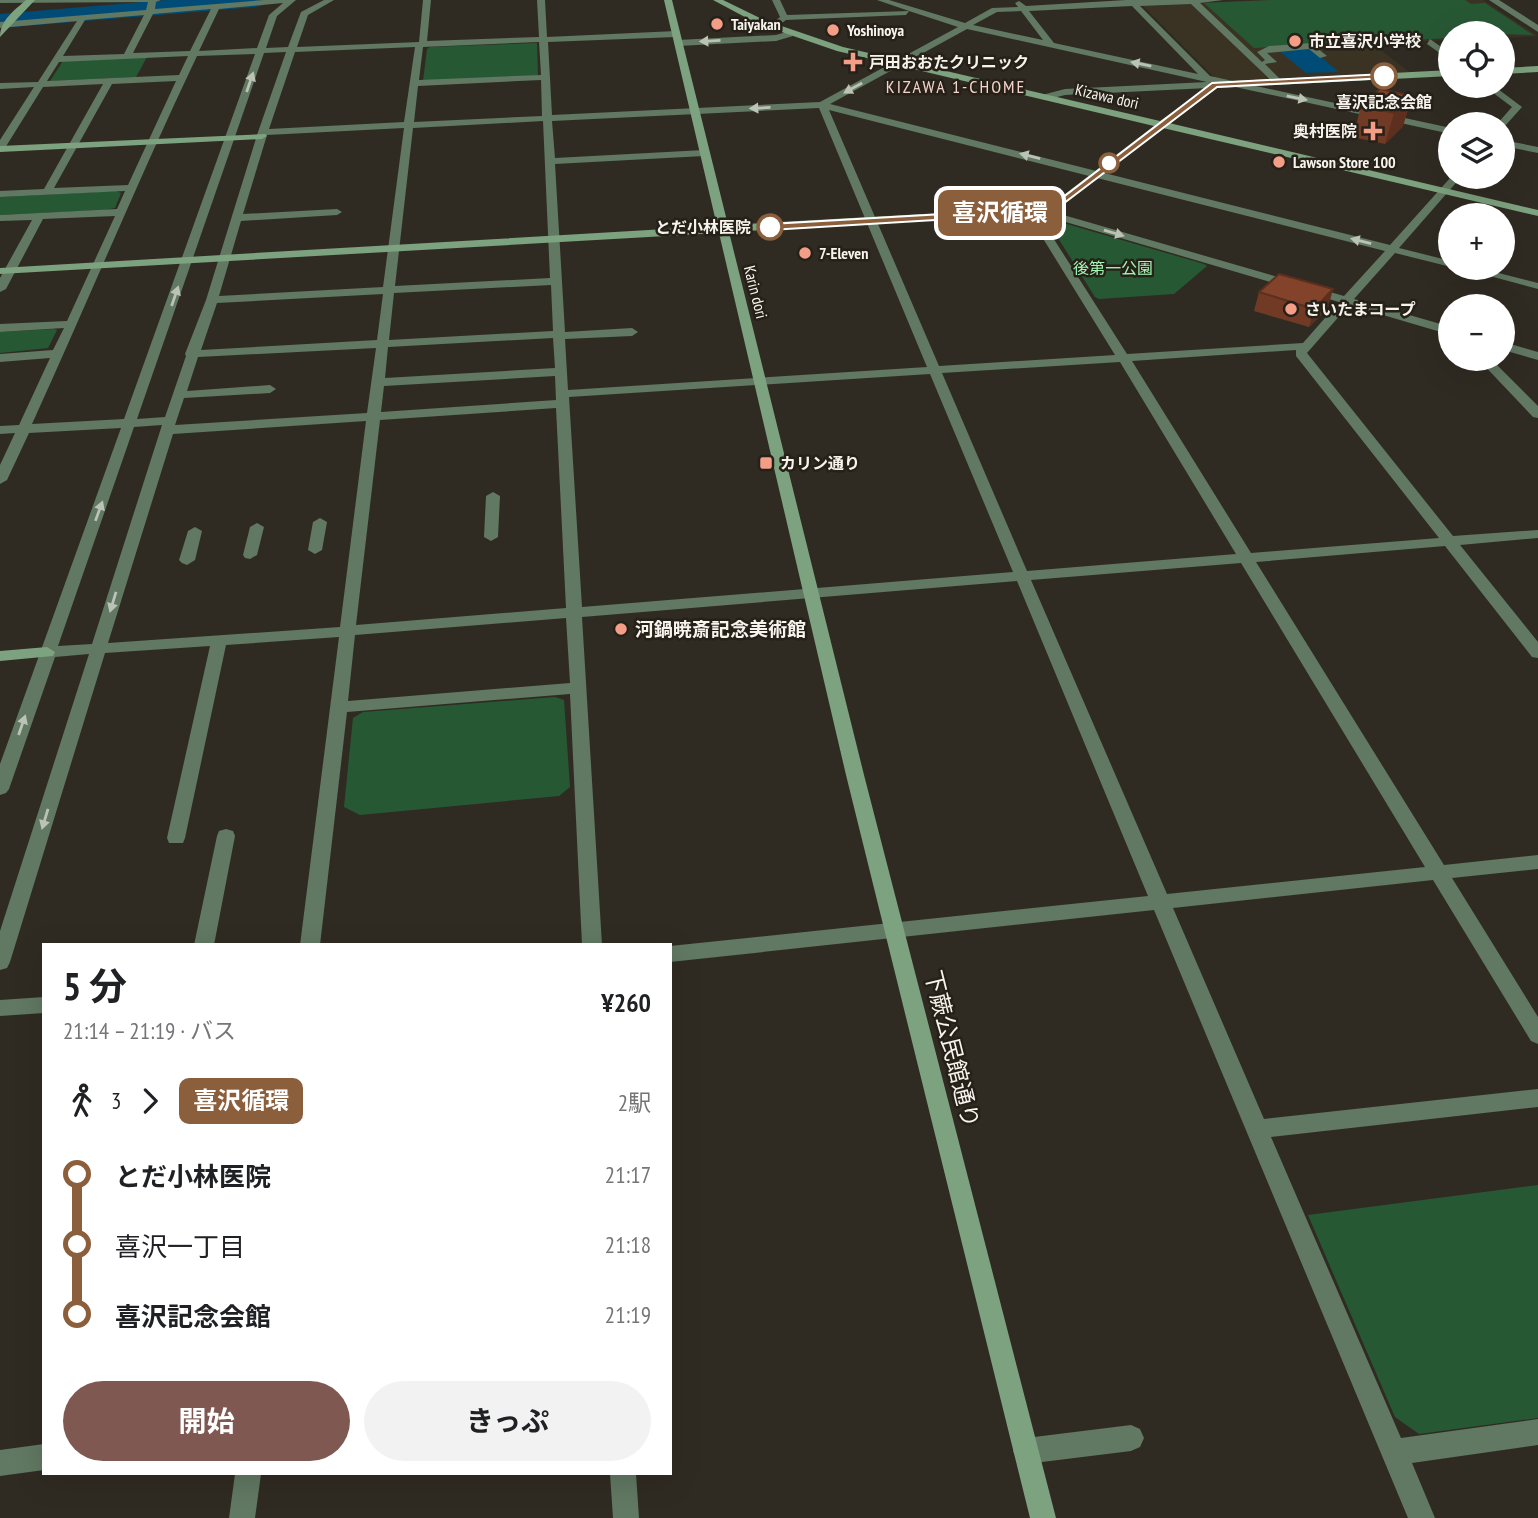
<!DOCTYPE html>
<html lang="ja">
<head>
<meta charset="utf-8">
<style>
	:root { --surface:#fff; --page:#f2f2f2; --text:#202124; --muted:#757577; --accent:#7f5951 }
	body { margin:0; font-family:"PT Sans Narrow","Noto Sans JP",sans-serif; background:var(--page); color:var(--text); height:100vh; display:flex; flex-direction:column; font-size:26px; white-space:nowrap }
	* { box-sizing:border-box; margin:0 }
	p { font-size:23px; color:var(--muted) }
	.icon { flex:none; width:38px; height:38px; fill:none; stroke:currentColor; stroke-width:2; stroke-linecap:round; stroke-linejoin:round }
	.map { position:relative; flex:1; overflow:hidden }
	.drawer { position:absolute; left:42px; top:943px; width:630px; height:532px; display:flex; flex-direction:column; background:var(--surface); border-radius:0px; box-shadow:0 7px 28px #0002 }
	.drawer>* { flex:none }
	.badge { padding:0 14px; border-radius:10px; font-size:24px; line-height:46px }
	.tools { position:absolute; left:1438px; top:21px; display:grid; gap:14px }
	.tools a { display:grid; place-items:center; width:77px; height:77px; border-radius:50%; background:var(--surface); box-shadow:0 7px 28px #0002; font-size:35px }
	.map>.badge { position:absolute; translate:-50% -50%; box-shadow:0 0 0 4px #fff }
	.legs { display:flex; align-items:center; gap:10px; height:77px; padding:0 21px; font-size:23px }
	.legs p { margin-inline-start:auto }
	.summary { display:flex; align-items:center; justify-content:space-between; height:119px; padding:0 21px }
	h1 { font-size:38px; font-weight:700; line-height:52px }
	.primary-button { display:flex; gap:14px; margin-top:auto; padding:14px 21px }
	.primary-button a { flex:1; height:80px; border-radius:42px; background:var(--accent); color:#fff; font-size:28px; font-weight:700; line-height:80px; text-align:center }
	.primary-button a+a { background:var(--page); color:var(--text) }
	ul { padding:0 21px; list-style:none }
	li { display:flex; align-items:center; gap:24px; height:70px; font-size:26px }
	li i { display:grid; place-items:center; width:10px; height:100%; margin:0 9px; background:currentColor }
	li i::after { content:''; width:18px; height:18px; margin:-9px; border:5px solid; border-radius:50%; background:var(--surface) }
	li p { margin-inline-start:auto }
	li:first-child i { background:linear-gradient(#0000 50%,currentColor 0) }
	li:last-child i { background:linear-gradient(currentColor 50%,#0000 0) }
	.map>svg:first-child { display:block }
	.built { fill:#3a3324 }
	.green { fill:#275834 }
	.water { fill:#004c76 }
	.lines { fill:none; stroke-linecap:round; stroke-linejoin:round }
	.river { fill:#004c76; fill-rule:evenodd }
	.street { fill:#617862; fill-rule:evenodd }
	.secondary { fill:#7da27f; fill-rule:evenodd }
	.wall { fill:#713a25 }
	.shaded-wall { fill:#5c2f1e }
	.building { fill:#83432b; stroke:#5c2f1e; stroke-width:2 }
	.oneway { fill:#bbc2b6 }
	.line-1 { fill:#8b5e3c; stroke:#fff; stroke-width:2 }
	.poi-dot { fill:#f49e88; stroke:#262118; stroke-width:2.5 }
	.stop-1-dot { fill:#fff; stroke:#8b5e3c; stroke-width:3.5 }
	.labels { text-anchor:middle; stroke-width:5; stroke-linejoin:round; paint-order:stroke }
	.far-poi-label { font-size:16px; font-weight:bold; fill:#f7f4ee; stroke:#262118; text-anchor:start }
	.far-street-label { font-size:16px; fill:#f7f4ee; stroke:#262118 }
	.far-stop-label { font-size:16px; font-weight:bold; fill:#f7f4ee; stroke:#262118 }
	.far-park-label { font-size:16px; fill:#a0f7b3; stroke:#262118 }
	.far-neighbourhood-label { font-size:18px; letter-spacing:2px; fill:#f4d3ca; stroke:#262118 }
	.poi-label { font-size:19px; font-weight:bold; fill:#f7f4ee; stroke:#262118; text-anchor:start }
	.near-street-label { font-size:23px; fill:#f7f4ee; stroke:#262118 }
</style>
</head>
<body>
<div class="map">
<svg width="1538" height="1518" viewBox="0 0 1538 1518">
	<rect width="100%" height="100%" fill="#302b22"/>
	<!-- built -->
	<path class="built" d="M 1263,0 L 1483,0 L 1538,36 L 1503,38 L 1503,33 L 1451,33 L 1451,40 L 1372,43 L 1409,72 L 1227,82 L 1216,79 L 1142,5 Z"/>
	<!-- green -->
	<path class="green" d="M 1273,0 L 1465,0 L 1471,4 L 1485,3 L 1533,35 L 1451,33 L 1451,38 L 1254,48 L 1204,3 Z
		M 537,43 L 538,75 L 535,76 L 423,81 L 427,49 L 430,47 Z
		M 147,57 L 136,77 L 50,81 L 63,61 Z
		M 116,191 L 121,193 L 115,208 L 104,210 L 0,215 L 0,197 Z
		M 1053,220 L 1204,264 L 1207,266 L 1174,294 L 1099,299 L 1095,297 L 1048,222 Z
		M 54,329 L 57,330 L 48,348 L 0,353 L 0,332 Z
		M 555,697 L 564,700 L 570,787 L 559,796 L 360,815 L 344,807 L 353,718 L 363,712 Z
		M 1538,1185 L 1538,1418 L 1419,1434 L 1395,1417 L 1308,1215 Z"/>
	<!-- water -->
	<path class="water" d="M 1310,48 L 1339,72 L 1306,73 L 1278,50 Z"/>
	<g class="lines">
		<!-- river -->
		<path class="river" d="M 166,0 L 267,0 L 264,5 L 255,7 L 0,28 L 0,14 Z"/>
		<!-- street -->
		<path class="street" d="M 0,0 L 161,0 L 156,2 L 155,9 L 264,0 L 296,0 L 277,16 L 266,48 L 288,47 L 301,12 L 324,0 L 334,0 L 308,15 L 297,47 L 419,42 L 423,0 L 431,0 L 427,41 L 539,37 L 537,0 L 545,0 L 547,37 L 676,31 L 680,34 L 676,37 L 548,42 L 552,115 L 820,102 L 958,27 L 909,11 L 906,15 L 786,20 L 772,30 L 768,27 L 780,17 L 772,0 L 780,0 L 787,15 L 909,11 L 877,0 L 889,0 L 965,23 L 992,8 L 1018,7 L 1015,3 L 1019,1 L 1026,6 L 1126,0 L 1223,0 L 1200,3 L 1262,62 L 1265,60 L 1257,52 L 1269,46 L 1311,43 L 1327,56 L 1320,58 L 1309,49 L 1267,53 L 1277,62 L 1265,64 L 1283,82 L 1275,84 L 1191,4 L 1140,6 L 1210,76 L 1451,128 L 1451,134 L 1212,82 L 1209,83 L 1213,85 L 1208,88 L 1065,95 L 1045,100 L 1042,99 L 1042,95 L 1065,89 L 1207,82 L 967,29 L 830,104 L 1390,245 L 1451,177 L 1461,177 L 1399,248 L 1451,261 L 1451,267 L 1395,253 L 1354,299 L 1451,327 L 1451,335 L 1349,305 L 1307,353 L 1453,536 L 1538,530 L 1538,538 L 1460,545 L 1538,642 L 1538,658 L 1532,657 L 1445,546 L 1256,562 L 1444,865 L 1538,855 L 1538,869 L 1452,878 L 1538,1017 L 1538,1044 L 1531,1041 L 1433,880 L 1173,908 L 1264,1119 L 1538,1089 L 1538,1107 L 1271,1137 L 1401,1438 L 1538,1419 L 1538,1445 L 1412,1463 L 1435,1518 L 1408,1518 L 1154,910 L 670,962 L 670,946 L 1148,896 L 1017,581 L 582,617 L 602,945 L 582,945 L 570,694 L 347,712 L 320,945 L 300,945 L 339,637 L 226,645 L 185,838 L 183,843 L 169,843 L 167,838 L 210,646 L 105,653 L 10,962 L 7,968 L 0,970 L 0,931 L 89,654 L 55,657 L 9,789 L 6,793 L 0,795 L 0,764 L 121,428 L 29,433 L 7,480 L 0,484 L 0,465 L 15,433 L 0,434 L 0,426 L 19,425 L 50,358 L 0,362 L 0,354 L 53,350 L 64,328 L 0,332 L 0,324 L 67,321 L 115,216 L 43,219 L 6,289 L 0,292 L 0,278 L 32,220 L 0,221 L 0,215 L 117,209 L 125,191 L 0,197 L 0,191 L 44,189 L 103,84 L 43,87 L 5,148 L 0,151 L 0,140 L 34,87 L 0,89 L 0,83 L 38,82 L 77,21 L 0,28 L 0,22 L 146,10 L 148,2 L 0,3 ZM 283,3 L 269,15 L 257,48 L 199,51 L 219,9 ZM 1132,6 L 1198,74 L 1054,43 L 1029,11 ZM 211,9 L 190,51 L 133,53 L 153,14 ZM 1021,11 L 1043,40 L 973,25 L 997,12 ZM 144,15 L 124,54 L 63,56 L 85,20 ZM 539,42 L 541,75 L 419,80 L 423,47 ZM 415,47 L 404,122 L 269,129 L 295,52 ZM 286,52 L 258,132 L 206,300 L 185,354 L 186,356 L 165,417 L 137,419 L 264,53 ZM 255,54 L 124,419 L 32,424 C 88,301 139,178 197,56 ZM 188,56 L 179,75 L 47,81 L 59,62 ZM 541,80 L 542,116 L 414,122 L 418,86 ZM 176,81 L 128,185 L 54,188 L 112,84 ZM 819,108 L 927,367 L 568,390 L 565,339 L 632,336 L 638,332 L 632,328 L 565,332 L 555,164 L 704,156 L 709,153 L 704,150 L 555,158 L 552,121 ZM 829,110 L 1385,251 L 1344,296 L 1060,214 L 1055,208 L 1047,208 L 1046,210 L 1052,218 L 1339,302 L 1303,343 L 1127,354 L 1036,211 L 1027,209 L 1026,211 L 1115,355 L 939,366 ZM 543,121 L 550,278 L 395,286 L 413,128 ZM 404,128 L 383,287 L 219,296 L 241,221 L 337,215 L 342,212 L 337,209 L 243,214 L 267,135 ZM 551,285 L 553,331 L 389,340 L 394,293 ZM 383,294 L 377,340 L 201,350 L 217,303 ZM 553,338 L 555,368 L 385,378 L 388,347 ZM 376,348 L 367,413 L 175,425 L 184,398 L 270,393 L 276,389 L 270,385 L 187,391 L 198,357 ZM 1296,350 L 1296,356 L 1439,538 L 1251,553 L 1132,361 ZM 1120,362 L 1236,554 L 1027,571 L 942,373 ZM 930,374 L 1013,572 L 582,607 L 569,397 ZM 555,376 L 556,400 L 381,412 L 384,386 ZM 556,408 L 566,608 L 356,625 L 380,420 ZM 366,421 L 340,627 L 108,643 L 173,434 ZM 162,425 L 92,644 L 58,646 L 134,427 ZM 1241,563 L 1425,867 L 1167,894 L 1031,580 ZM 566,618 L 570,683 L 348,701 L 355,635 Z
			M 1489,0 L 1499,0 L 1538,25 L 1538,32 Z
			M 790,31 L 793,36 L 776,41 L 678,46 L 674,43 L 678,40 L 776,35 Z
			M 1430,39 L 1451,54 L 1451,61 L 1427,44 Z
			M 1484,86 L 1494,86 L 1522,107 L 1505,126 L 1497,124 L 1512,107 Z
			M 1503,140 L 1538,147 L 1538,153 L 1503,146 Z
			M 1460,268 L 1479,268 L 1538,283 L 1538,289 Z
			M 1503,342 L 1538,352 L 1538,360 L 1503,350 Z
			M 1478,359 L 1491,359 L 1538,406 L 1538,418 L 1533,417 Z
			M 493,492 L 500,496 L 498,537 L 491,541 L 484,537 L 486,496 Z
			M 320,518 L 327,522 L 322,550 L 315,554 L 308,550 L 313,522 Z
			M 257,523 L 264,527 L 257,555 L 250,559 L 245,558 L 243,555 L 250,527 Z
			M 195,527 L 202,531 L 195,560 L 187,565 L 182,563 L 179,560 L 188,531 Z
			M 226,829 L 233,831 L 235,836 L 214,945 L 194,945 L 217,836 L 219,831 Z
			M 44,997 L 44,1013 L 0,1016 L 0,1000 Z
			M 1131,1425 L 1140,1429 L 1144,1438 L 1140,1447 L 1131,1451 L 1026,1464 L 1017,1460 L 1013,1451 L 1017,1442 L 1026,1438 Z
			M 44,1444 L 44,1470 L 0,1476 L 0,1450 Z
			M 235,1474 L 261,1474 L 255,1518 L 229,1518 Z
			M 610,1474 L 636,1474 L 639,1518 L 613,1518 Z"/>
		<!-- secondary -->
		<path class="secondary" d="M 26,0 L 35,0 L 0,37 C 0,20 15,10 26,0 Z
			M 664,0 L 672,0 L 728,225 L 1048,207 L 1154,126 L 837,51 L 758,24 L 713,0 L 723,0 L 764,20 L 843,47 L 1160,121 L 1215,82 L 1451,70 L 1451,76 L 1217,88 L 1169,123 L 1538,210 L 1538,216 L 1163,128 L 1051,213 L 729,232 L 864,775 L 1056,1518 L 1030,1518 L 846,775 L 719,233 L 0,274 L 0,268 L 717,226 Z
			M 1538,66 L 1538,72 L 1503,74 L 1503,68 Z
			M 265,134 L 267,136 L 262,139 L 0,152 L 0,146 Z
			M 47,647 L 55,652 L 53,656 L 0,661 L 0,651 Z"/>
	</g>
	<!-- wall -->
	<path class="wall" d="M 1412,96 L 1403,126 L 1385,144 L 1353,137 L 1361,106 Z
		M 1259,292 L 1328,308 L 1309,327 L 1254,311 Z"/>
	<!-- shaded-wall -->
	<path class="shaded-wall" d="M 1412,96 L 1403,126 L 1385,144 L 1394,113 Z
		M 1333,289 L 1328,308 L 1309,327 L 1314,309 Z"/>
	<!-- building -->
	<path class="building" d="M 1380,89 L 1412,96 L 1394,113 L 1361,106 Z
		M 1279,274 L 1333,289 L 1314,309 L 1259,292 Z"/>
	<!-- one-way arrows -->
	<defs><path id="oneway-solid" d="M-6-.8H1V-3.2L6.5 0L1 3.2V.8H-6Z" transform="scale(1.75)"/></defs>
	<g class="oneway">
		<use href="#oneway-solid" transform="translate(710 41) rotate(177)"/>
		<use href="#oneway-solid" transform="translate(1141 64) rotate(-168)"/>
		<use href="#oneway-solid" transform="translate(250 82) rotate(-71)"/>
		<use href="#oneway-solid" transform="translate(853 88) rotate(151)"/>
		<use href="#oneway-solid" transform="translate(1297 98) rotate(12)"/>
		<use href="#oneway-solid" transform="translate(760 108) rotate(177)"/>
		<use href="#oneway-solid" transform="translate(1030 156) rotate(-166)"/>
		<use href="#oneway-solid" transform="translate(1114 233) rotate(16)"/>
		<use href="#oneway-solid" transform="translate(1361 241) rotate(-166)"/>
		<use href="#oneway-solid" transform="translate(175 296) rotate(-71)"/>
		<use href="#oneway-solid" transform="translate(99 511) rotate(-70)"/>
		<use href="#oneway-solid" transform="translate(113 602) rotate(107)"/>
		<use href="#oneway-solid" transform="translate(22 725) rotate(-71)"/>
		<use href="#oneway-solid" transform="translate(45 819) rotate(107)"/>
	</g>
	<!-- line-1 -->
	<path class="line-1" d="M 1384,74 L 1386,78 L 1217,87 L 1051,213 L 770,230 L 766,227 L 770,224 L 1049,208 L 1212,83 Z"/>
	<!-- markers -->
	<g class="poi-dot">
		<circle cx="717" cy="24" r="7"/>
		<circle cx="833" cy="30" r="7"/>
		<circle cx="1295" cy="41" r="7"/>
		<path d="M849.5 51.5h7v7h7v7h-7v7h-7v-7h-7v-7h7z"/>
		<path d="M1369.5 120.5h7v7h7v7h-7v7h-7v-7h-7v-7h7z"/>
		<circle cx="1279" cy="162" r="7"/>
		<circle cx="805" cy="253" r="7"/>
		<circle cx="1291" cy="309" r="7"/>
		<rect x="759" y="456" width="14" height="14" rx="3.5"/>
		<circle cx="621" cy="629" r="7"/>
	</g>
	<g class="stop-1-dot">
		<circle cx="1384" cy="76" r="12"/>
		<circle cx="1109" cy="163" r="9"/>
		<circle cx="770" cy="227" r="12"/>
	</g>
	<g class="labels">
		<!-- far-poi labels -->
		<g class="far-poi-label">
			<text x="731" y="30">Taiyakan</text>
			<text x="847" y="36">Yoshinoya</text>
			<text x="1309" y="47">市立喜沢小学校</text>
			<text x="869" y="68">戸田おおたクリニック</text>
			<text x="1357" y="137" text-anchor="end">奥村医院</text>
			<text x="1293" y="168">Lawson Store 100</text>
			<text x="819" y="259">7-Eleven</text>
			<text x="1305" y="315">さいたまコープ</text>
			<text x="780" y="469">カリン通り</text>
		</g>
		<!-- far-street labels -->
		<g class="far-street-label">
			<text transform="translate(1107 96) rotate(13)" y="6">Kizawa dori</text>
			<text transform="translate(756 292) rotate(76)" y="6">Karin dori</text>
		</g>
		<!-- far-stop labels -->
		<g class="far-stop-label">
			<text x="1384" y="108">喜沢記念会館</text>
			<text x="751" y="233" text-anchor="end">とだ小林医院</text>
		</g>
		<!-- far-park labels -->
		<g class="far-park-label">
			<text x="1113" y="274">後第一公園</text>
		</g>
		<!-- far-neighbourhood labels -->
		<g class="far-neighbourhood-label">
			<text x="956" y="93">KIZAWA 1-CHOME</text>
		</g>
		<!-- poi labels -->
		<g class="poi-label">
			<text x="635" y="636">河鍋暁斎記念美術館</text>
		</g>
		<!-- near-street labels -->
		<g class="near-street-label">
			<text transform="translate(952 1049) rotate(76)" y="8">下蕨公民館通り</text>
		</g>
	</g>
</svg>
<div class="tools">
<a><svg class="icon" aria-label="locate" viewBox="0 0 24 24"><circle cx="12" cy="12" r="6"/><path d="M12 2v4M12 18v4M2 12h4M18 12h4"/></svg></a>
<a><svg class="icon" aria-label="layers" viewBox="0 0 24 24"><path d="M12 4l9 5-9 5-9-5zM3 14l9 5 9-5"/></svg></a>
<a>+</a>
<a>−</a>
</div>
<b class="badge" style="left:1000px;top:213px;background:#8b5e3c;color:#fff">喜沢循環</b>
<section class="drawer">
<div class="summary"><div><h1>5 分</h1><p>21:14 – 21:19 · バス</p></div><b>¥260</b></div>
<div class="legs"><svg class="icon" aria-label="walk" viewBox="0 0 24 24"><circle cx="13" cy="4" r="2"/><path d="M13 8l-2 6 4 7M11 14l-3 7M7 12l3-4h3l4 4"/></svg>3<svg class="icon" aria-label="forward" viewBox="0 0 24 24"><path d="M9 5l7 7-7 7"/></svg><b class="badge" style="background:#8b5e3c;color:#fff">喜沢循環</b><p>2駅</p></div>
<ul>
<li><i style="color:#8b5e3c"></i><b>とだ小林医院</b><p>21:17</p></li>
<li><i style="color:#8b5e3c"></i><span>喜沢一丁目</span><p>21:18</p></li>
<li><i style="color:#8b5e3c"></i><b>喜沢記念会館</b><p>21:19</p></li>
</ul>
<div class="primary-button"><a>開始</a><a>きっぷ</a></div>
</section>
</div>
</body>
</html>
